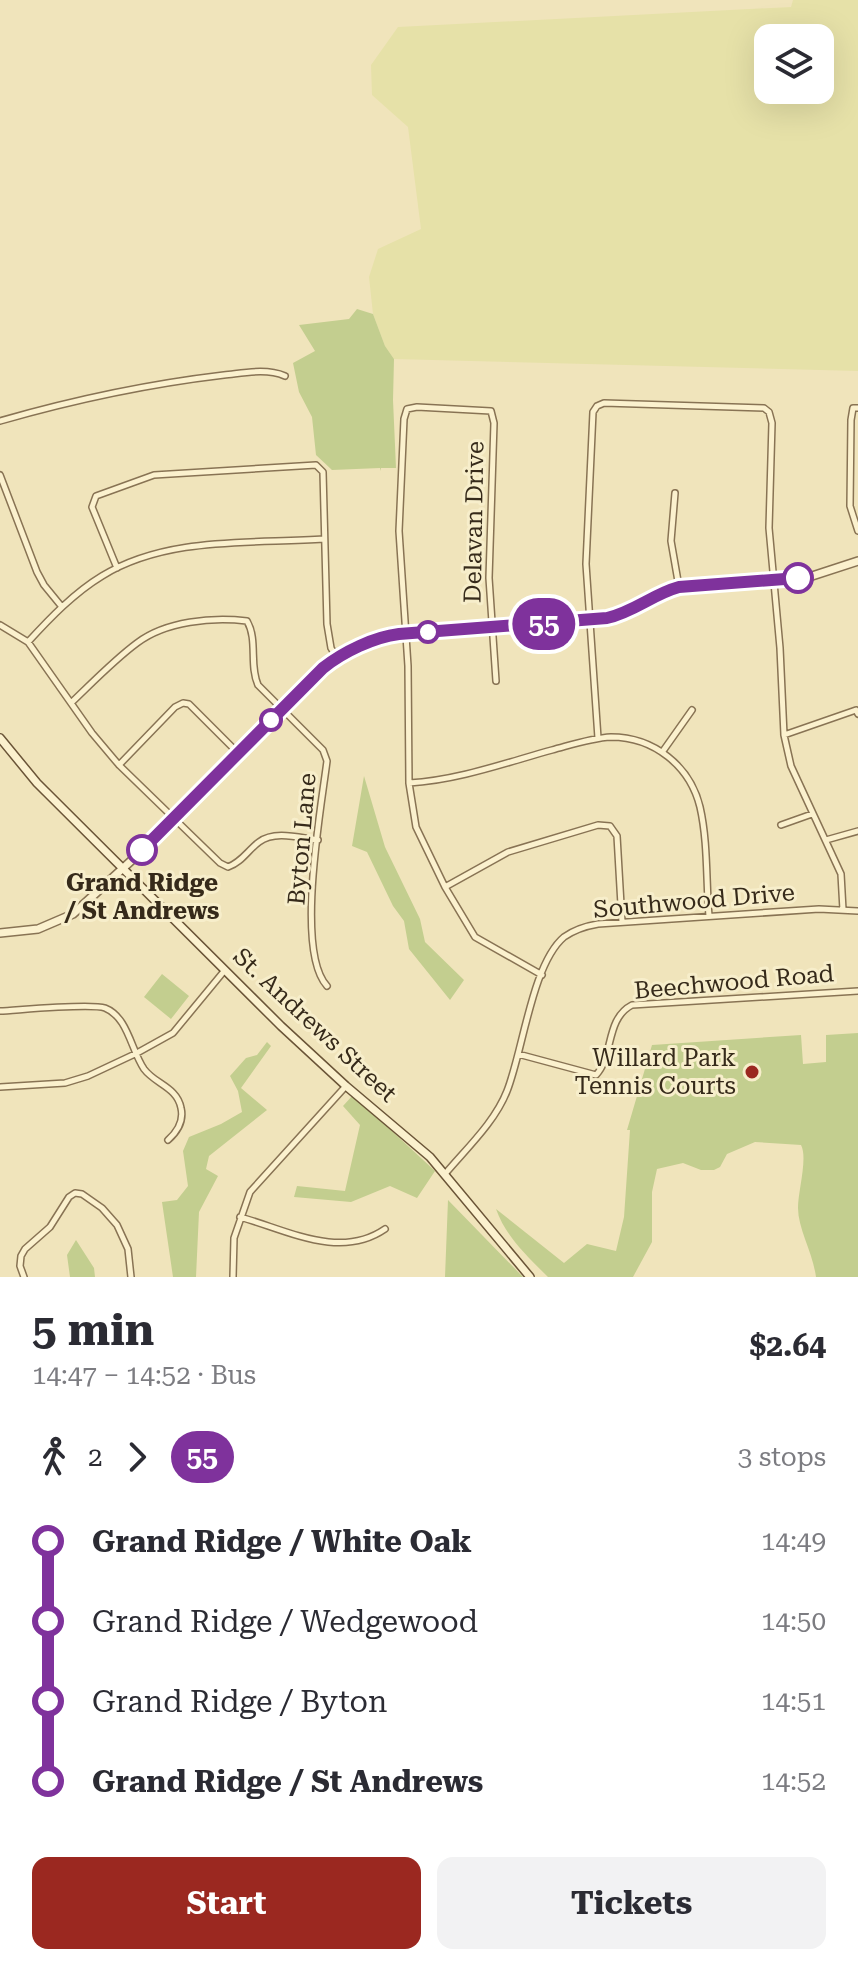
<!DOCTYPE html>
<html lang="en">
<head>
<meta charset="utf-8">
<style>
	:root { --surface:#fff; --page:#f2f2f3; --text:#2b2b33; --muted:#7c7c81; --accent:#9b2820 }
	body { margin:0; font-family:"Roboto Serif",serif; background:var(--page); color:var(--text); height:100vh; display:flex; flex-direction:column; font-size:30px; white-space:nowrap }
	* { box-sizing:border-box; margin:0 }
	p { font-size:26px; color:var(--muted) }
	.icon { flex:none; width:44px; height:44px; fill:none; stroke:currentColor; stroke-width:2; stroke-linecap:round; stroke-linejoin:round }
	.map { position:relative; height:1277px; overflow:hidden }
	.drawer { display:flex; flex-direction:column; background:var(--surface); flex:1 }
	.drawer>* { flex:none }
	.badge { padding:0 16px; border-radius:26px; font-size:28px; line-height:52px }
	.controls { position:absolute; left:754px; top:24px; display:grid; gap:16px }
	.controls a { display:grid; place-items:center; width:80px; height:80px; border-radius:16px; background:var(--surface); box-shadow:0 8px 32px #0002; font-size:40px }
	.map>.badge { position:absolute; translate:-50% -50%; box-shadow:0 0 0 4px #fff }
	.legs { display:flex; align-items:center; gap:12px; height:88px; padding:0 32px; font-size:26px }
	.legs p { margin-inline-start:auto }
	.head { display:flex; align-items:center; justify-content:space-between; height:136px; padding:0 32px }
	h1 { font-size:44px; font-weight:700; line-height:60px }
	.cta { display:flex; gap:16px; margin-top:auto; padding:16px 32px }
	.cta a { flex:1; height:92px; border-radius:16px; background:var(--accent); color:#fff; font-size:32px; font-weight:700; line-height:92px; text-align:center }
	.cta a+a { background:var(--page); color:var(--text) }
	ul { padding:0 32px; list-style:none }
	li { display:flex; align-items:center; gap:28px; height:80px; font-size:30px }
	li i { display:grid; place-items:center; width:12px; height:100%; margin:0 10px; background:currentColor }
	li i::after { content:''; width:20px; height:20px; margin:-10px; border:6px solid; border-radius:50%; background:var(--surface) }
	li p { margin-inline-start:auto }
	li:first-child i { background:linear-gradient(#0000 50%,currentColor 0) }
	li:last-child i { background:linear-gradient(currentColor 50%,#0000 0) }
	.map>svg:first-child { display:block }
	.farmland { fill:#e6e1a8; fill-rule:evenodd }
	.green { fill:#c3ce8f }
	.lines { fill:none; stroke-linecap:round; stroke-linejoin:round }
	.minor-casing { stroke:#887354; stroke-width:8 }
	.tertiary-casing { stroke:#887354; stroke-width:10 }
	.secondary-casing { stroke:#6a5437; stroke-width:10 }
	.minor { stroke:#fbf1ce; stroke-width:5 }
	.tertiary { stroke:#fbf1ce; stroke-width:7 }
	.secondary { stroke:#fbf1ce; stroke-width:7 }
	.line-1-casing { stroke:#fff; stroke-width:18 }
	.line-1 { stroke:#7f329c; stroke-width:12 }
	.stop-1-dot { fill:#fff; stroke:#7f329c; stroke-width:4 }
	.poi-dot { fill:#9b2820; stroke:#f7eecb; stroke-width:3 }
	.labels { text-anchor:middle; stroke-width:6; stroke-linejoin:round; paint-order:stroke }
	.street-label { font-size:24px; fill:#362a1a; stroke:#f7eecb }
	.stop-label { font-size:24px; font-weight:bold; fill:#362a1a; stroke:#f7eecb }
	.poi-label { font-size:24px; fill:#362a1a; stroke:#f7eecb; text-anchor:end }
</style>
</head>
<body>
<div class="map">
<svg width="858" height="1277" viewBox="0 0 858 1277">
	<rect width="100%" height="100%" fill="#f0e4bb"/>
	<!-- farmland -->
	<path class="farmland" d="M 793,0 L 858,0 L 858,371 L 394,359 L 385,346 L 373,314 L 369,277 L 378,249 L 421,229 L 408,127 L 372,95 L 371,65 L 398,27 L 791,7 ZM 768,38 L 820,38 L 820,90 L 768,90 Z"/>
	<!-- green -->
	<path class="green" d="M 357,309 L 373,314 L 385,346 L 394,359 L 393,400 L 396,468 L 381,468 L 381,471 L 380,468 L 332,470 L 316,455 L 312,417 L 299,392 L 293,363 L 315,351 L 299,325 L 349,319 Z
		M 364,776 L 385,847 L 420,919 L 425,942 L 464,980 L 450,1000 L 409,949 L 404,921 L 393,906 L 367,852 L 352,846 Z
		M 162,974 L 189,996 L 171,1019 L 144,997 Z
		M 858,1033 L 858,1277 L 816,1277 C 813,1253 798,1229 798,1208 C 798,1191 808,1158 801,1145 L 755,1142 L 727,1154 L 720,1167 L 714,1170 L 701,1170 L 683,1163 L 657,1169 L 652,1192 L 652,1242 L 633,1277 L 548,1277 C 527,1256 506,1237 496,1209 L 564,1263 L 587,1244 L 616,1251 L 624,1217 L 630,1130 L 627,1130 L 652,1045 L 801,1035 L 803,1064 L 826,1062 L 826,1035 Z
		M 267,1042 L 271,1046 L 241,1088 L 267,1110 L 209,1156 L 206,1169 L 218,1176 L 199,1212 L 196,1277 L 173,1277 L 162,1202 L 177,1200 L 188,1186 L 183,1151 L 189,1137 L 221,1124 L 242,1112 L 238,1091 L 230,1076 L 246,1058 L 257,1055 Z
		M 353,1095 L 435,1171 L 417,1198 L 390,1186 L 351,1202 L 294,1197 L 297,1186 L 345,1191 L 360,1125 L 343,1106 Z
		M 448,1200 L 523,1277 L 445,1277 Z
		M 76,1240 L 94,1268 L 95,1277 L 70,1277 L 67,1255 Z"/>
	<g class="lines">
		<!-- minor casing -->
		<g class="minor-casing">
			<path id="minor" d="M 858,408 L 853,408 L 851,420 L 850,506 L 858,531
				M 0,421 C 73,400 148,384 224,375 C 244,373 266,368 285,376
				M 0,475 L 37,572 L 44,585 L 62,607
				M 675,493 L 671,541 L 679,587
				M 117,568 L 92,507 L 96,496 L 154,475 L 316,465 L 323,472 L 327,624 L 331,648 L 337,658
				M 0,625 L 28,642 L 92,733 L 119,765 L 220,863 L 228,867 C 242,862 248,850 259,842 C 275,830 300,838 318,840
				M 28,642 C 50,618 74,593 102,576 C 167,536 251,544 324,539
				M 496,681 L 489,578 L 494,423 L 491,411 L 417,407 L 407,409 L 404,419 L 399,531 L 408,666 L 409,783 L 416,827 L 445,887 L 475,937 L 542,975
				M 71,703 C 92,683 114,660 137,643 C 166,621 212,617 247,621 C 258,640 249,665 258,685 L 323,750 L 327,761 C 321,809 295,951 327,986
				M 784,735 L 856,710 L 858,714
				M 598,738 L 586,564 L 593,412 L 597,406 L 604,403 L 764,408 L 769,412 L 772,423 L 769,528 L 780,648 L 784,735 L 791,766 L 841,874 L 843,910
				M 663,751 L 692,710
				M 119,765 L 175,707 L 183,703 L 189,704 L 238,753
				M 409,783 C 458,780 505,763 552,750 C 571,745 591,738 611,737 C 654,737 690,766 700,807 C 708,842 706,881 709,916
				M 781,825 L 812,814
				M 826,840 L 858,831
				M 445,887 L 508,852 L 598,825 L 610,826 L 617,836 L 622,922
				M 0,1011 C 20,1010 90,1003 105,1008 C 128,1017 131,1050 144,1069 C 155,1084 177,1087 181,1108 C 184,1121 177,1132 168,1140
				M 518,1054 L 596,1075 C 614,1056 605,1019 632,1005 L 858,991
				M 0,1087 L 65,1083 L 88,1076 L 137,1053 L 173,1033 L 225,970
				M 445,1174 C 466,1149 495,1122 507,1091 C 523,1051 532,964 564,937 C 574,930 586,926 598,924 L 819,909 L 858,911
				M 240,1217 C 287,1230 340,1260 385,1229
				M 24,1277 L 20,1266 L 21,1256 L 25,1249 L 50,1227 L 69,1197 L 75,1193 L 82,1194 L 102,1208 L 117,1225 L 128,1249 L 131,1277
				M 233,1277 L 234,1238 L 250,1192 L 346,1086"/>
		</g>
		<!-- tertiary casing -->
		<g class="tertiary-casing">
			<path id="tertiary" d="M 0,933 L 38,929 L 73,914 L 132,860 L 323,668 C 343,652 373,637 399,634 L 607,618 C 634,612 653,595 679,587 L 809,577 L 858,561"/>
		</g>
		<!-- secondary casing -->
		<g class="secondary-casing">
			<path id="secondary" d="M 0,738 L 37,783 L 281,1026 L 346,1086 L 430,1157 L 530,1277"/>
		</g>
		<!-- minor -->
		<use href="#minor" class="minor"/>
		<!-- tertiary -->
		<use href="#tertiary" class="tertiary"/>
		<!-- secondary -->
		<use href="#secondary" class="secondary"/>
	</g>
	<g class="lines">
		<!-- line-1 casing -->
		<g class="line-1-casing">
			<path id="line-1" d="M 142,850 L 323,668 C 343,652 374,637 399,634 L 607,618 C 634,612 653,594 679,587 L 798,578"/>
		</g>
		<!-- line-1 -->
		<use href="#line-1" class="line-1"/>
	</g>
	<!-- markers -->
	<g class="stop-1-dot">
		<circle cx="798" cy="578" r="14"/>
		<circle cx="428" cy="632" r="10"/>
		<circle cx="271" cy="720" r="10"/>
		<circle cx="142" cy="850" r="14"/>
	</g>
	<circle class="poi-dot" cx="752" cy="1072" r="8"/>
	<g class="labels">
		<!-- street labels -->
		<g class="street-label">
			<text transform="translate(474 522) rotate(-89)" y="8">Delavan Drive</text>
			<text transform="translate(302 839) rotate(-85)" y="8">Byton Lane</text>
			<text transform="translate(694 901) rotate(-5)" y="8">Southwood Drive</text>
			<text transform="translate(734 982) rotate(-5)" y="8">Beechwood Road</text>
			<text transform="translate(315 1025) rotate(43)" y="8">St. Andrews Street</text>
		</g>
		<!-- stop labels -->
		<g class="stop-label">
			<text x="142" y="891">Grand Ridge<tspan x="142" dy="28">/ St Andrews</tspan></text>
		</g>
		<!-- poi labels -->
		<g class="poi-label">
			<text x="736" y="1066">Willard Park<tspan x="736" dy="28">Tennis Courts</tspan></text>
		</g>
	</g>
</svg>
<div class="controls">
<a><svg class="icon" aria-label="layers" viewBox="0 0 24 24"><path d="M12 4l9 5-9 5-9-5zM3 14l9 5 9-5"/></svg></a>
</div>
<b class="badge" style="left:544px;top:624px;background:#7f329c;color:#fff">55</b>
</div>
<section class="drawer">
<div class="head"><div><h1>5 min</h1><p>14:47 – 14:52 · Bus</p></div><b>$2.64</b></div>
<div class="legs"><svg class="icon" aria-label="walk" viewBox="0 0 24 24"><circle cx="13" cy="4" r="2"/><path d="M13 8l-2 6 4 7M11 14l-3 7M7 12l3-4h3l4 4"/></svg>2<svg class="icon" aria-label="forward" viewBox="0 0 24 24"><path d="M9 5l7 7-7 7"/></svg><b class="badge" style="background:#7f329c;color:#fff">55</b><p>3 stops</p></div>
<ul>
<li><i style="color:#7f329c"></i><b>Grand Ridge / White Oak</b><p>14:49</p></li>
<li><i style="color:#7f329c"></i><span>Grand Ridge / Wedgewood</span><p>14:50</p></li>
<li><i style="color:#7f329c"></i><span>Grand Ridge / Byton</span><p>14:51</p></li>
<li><i style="color:#7f329c"></i><b>Grand Ridge / St Andrews</b><p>14:52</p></li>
</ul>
<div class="cta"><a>Start</a><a>Tickets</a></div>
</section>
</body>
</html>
